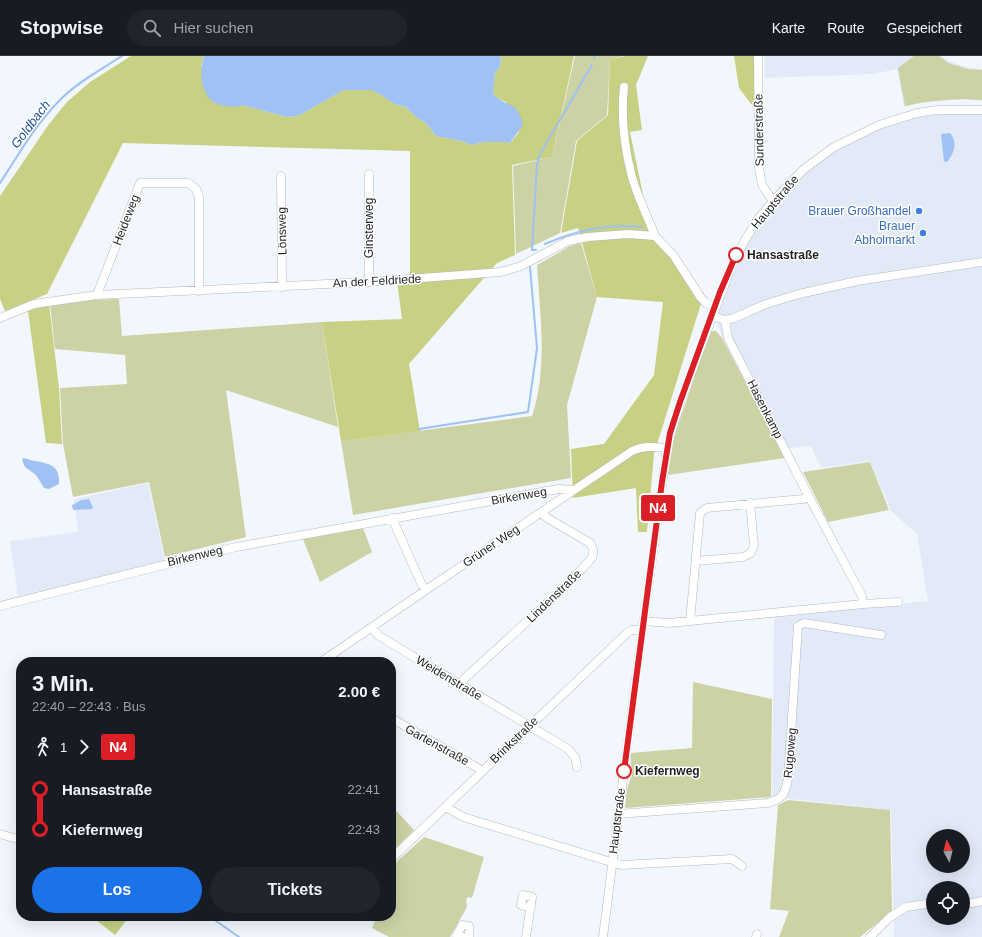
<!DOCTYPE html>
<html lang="de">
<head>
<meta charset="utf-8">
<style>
	:root { --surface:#171b24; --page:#20242c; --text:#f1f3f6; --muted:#9ea1a6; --line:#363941; --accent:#1a73e8 }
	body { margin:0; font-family:Helvetica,sans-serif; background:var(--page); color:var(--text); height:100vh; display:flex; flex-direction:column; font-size:15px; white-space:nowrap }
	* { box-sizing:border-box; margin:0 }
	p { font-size:13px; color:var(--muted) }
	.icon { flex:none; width:22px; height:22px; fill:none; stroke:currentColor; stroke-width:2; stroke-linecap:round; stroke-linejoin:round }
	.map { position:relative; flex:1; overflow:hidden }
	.details { position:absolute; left:16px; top:601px; width:380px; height:264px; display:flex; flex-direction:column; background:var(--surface); border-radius:16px; box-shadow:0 4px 16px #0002 }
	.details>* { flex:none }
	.badge { padding:0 8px; border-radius:3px; font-size:14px; line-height:26px }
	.needle { width:26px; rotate:353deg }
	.tools { position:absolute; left:926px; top:773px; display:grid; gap:8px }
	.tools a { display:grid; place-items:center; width:44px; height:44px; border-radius:50%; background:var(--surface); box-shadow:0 4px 16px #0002; font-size:20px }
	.map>.badge { position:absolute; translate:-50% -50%; box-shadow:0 0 0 2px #fff }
	.legs { display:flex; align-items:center; gap:6px; height:44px; padding:0 16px; font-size:13px }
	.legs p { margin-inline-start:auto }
	.summary { display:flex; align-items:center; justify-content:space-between; height:68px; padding:0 16px }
	h1 { font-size:22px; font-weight:800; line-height:30px }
	.button { display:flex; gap:8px; margin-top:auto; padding:8px 16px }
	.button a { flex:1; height:46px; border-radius:24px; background:var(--accent); color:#fff; font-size:16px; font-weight:800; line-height:46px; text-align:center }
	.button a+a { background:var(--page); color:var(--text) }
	ul { padding:0 16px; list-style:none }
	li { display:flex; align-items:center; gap:14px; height:40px; font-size:15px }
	li i { display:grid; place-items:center; width:6px; height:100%; margin:0 5px; background:currentColor }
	li i::after { content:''; width:10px; height:10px; margin:-5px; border:3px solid; border-radius:50%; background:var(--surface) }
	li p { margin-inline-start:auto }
	li:first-child i { background:linear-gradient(#0000 50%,currentColor 0) }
	li:last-child i { background:linear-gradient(currentColor 50%,#0000 0) }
	header { display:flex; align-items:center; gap:24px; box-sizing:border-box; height:56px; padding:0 20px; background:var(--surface); border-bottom:1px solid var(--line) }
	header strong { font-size:19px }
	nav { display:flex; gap:22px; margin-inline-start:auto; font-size:14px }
	.search { width:280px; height:36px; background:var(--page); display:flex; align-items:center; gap:10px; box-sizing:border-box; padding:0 14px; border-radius:22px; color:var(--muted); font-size:15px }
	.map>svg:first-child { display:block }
	.built { fill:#e2eaf8; fill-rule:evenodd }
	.green { fill:#ccd2a4 }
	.forest { fill:#c7d083 }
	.water { fill:#9fc1f3 }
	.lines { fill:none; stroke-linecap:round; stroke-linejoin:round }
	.stream { stroke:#9fc1f3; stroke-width:2 }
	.minor-casing { stroke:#b3b7bf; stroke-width:9 }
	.minor { stroke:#fff; stroke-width:8 }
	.line-1-casing { stroke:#fff; stroke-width:9 }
	.line-1 { stroke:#db1f26; stroke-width:6 }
	.shop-dot { fill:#3f7fe0; stroke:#fff; stroke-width:1.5 }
	.stop-1-dot { fill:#fff; stroke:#db1f26; stroke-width:2 }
	.labels { text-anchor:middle; stroke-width:3; stroke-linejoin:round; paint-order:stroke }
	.street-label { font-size:12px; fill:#1e2023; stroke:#fff }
	.shop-label { font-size:12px; fill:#366cbe; stroke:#fff; text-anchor:end }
	.stop-label { font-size:12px; font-weight:bold; fill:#1e2023; stroke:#fff; text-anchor:start }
	.water-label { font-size:13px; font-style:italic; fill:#1a4f97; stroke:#fff }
</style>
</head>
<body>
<header>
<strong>Stopwise</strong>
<div class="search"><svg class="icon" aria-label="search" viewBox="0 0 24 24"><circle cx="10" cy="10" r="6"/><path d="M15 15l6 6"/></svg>Hier suchen</div>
<nav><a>Karte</a><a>Route</a><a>Gespeichert</a></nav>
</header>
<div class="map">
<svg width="982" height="881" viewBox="0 0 982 881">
	<rect width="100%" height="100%" fill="#f2f7fe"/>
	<!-- built -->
	<path class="built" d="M 765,0 L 942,0 L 948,5 L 969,12 L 982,13 L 982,45 L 964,43 L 920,47 L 904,51 L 897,13 L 873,18 L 765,22 Z
		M 966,57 L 982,58 L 982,881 L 894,881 L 891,754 L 772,741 L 774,564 L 778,559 L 928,545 L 917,478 L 891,455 L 870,405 L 821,412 L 811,390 L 780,393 L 722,282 L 714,256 L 758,166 L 792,128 L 811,111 L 844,89 L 878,73 L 923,60 ZM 933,780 L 963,780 L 963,810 L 933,810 ZM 933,832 L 963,832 L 963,862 L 933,862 Z
		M 148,427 L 165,505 L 18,540 L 10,485 L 78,476 L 74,443 Z"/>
	<!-- green -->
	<path class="green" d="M 575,0 L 623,0 L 610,3 L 607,59 L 576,85 L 560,177 L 516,198 L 513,110 L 552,101 Z
		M 914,0 L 939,0 L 948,7 L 968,13 L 982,14 L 982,44 C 956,42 930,44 905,50 L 898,12 Z
		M 581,187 L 597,241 L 567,349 L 571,422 L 353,459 L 341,385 L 532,360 C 548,312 540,259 537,209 L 570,190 Z
		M 119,243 L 122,280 L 322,266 L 338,371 L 226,334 L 246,481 L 165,501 L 149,426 L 73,441 L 63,388 L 60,332 L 127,328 L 125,299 L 55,293 L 50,248 L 81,244 Z
		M 710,275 L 716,275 L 722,282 L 785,402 L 668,419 L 669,396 Z
		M 870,406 L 889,454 L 828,466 L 803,416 Z
		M 363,472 L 372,496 L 320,526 L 303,483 Z
		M 693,626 L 772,643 L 771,741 L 625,752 L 627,733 L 632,719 L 630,697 L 692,692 Z
		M 788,744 L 890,754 L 892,855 L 860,881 L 779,881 L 789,855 L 770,853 L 778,749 Z
		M 391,749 L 414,774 L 391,797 Z
		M 424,781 L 484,801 L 472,842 L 468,841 L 466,844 L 467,851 L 450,881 L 389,881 L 372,872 L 377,860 L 391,860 L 391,811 Z"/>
	<!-- forest -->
	<path class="forest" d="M 131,0 L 204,0 L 201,10 L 242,49 L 287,61 L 298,60 L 344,34 L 371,34 L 380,38 L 394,48 L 406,51 L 417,62 L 426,67 L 436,80 L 461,85 L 472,89 L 482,86 L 507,86 L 509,88 L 519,76 L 506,46 L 497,42 L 493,37 L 495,17 L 500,11 L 501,0 L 574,0 L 552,101 L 512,109 L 515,199 L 497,207 L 409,308 L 420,375 L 341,385 L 322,266 L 402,263 L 397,225 L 410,221 L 410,95 L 123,87 L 47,238 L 5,255 L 0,243 L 0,140 L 49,68 L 67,46 L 90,26 Z
		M 626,0 L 648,0 L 636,29 L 642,74 L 630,76 L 651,177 L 704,238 L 654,398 L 647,476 L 638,476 L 636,432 L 573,442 L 571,393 L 604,388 L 654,319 L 663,246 L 597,241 L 578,172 L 561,177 L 577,85 L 608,59 L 610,3 Z
		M 734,0 L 755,0 L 755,53 L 739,32 Z
		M 49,248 L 59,332 L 62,388 L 46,387 L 28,255 Z
		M 91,860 L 118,860 L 121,863 L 126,865 L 115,879 Z"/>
	<!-- water -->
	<path class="water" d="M 204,0 L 501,0 L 500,11 L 495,17 L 493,37 C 505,53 517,42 523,69 L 509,88 L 507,86 L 482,86 L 472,89 L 461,85 L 436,80 L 426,67 L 417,62 L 406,51 L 394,48 L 380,38 L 371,34 L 344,34 L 298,60 L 287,61 L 242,49 C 236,52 234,51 227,50 C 223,49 218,49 215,47 C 200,38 199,14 204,0 Z
		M 950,77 C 958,86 954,98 947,106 L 944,105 L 941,78 Z
		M 23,402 C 27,402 31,405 35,405 C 50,408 60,409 59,428 L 49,433 L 44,432 L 36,419 L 25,411 L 22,404 Z
		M 89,443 L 93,451 L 92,453 L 73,454 L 72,449 L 82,444 Z"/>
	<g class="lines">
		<!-- stream -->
		<path class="stream" d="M 594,2 L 595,0
			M 0,127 C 19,98 37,66 62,42 C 79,25 102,13 122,0
			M 545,188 C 575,175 609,167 642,171
			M 536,194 L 532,194 L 537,108 L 540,98 L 592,9
			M 419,373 L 528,356 L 537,292 L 530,211
			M 209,860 L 239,881"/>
		<!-- minor casing -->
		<g class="minor-casing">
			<path id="minor" d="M 758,0 L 759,112 L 762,129 L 773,145
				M 624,31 C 621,59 624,89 631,117 C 636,138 647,159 655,180
				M 369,118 L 369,226
				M 281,120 L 282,231
				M 97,239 L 140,127 L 188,127 L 196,133 L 199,141 L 199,235
				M 712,260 L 725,264 L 734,262 L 766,248 L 799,238 L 857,225 L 982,206
				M 0,262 L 34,248 L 97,239 L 369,226 L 501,216 L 521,210 L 568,185 L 588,181 L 628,178 L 655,180 L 674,200 L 701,242 L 706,247 L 715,251
				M 392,462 L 421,527 L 426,534
				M 696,505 L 743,501 L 751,497 L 754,489 L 750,447
				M 863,548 L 898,546
				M 0,550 L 236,491 L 558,433 L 574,434
				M 643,565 L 669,567 L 863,548 L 862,540 L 809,441 L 728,282 L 725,264
				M 690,565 L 700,457 L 707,452 L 803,443 L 809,441
				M 372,572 L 379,580 L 568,693 L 575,701 L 577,711
				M 321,606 L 426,534 L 632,395 C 644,389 655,391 667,392
				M 461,628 L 465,622 L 568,528 L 592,502 C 594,496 594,493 590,487 L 547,462 L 541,456
				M 391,662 L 478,712 L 482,716
				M 446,751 L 463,761 L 621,809 L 732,803 L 742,810
				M 618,758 L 768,747 C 783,743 785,738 788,723 L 798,570 L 804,567 L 881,579
				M 0,778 L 21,784
				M 391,803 L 627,577 L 632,574 L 642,574
				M 963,847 L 972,847 L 982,845
				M 463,881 L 457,879 L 462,869 L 469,870 L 469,881
				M 526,881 L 532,841 L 523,839 L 521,849 L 531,852
				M 603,881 L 634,637 L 667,392 L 680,346 L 732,209 L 745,184 L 758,163 L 773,145 L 804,113 L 834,91 L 879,69 L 917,57 L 937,54 L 982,54
				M 756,881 L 757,878
				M 870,881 L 890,861 L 906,851 L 933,847"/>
		</g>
		<!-- minor -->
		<use href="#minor" class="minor"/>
	</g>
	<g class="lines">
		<!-- line-1 casing -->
		<g class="line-1-casing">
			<path id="line-1" d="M 624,715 L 662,426 L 670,377 L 680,346 L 720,236 L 736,199"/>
		</g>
		<!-- line-1 -->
		<use href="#line-1" class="line-1"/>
	</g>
	<!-- markers -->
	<g class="shop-dot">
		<circle cx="919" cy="155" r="4"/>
		<circle cx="923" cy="177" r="4"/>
	</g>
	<g class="stop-1-dot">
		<circle cx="736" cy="199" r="7"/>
		<circle cx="624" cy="715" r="7"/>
	</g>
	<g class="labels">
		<!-- street labels -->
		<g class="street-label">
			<text transform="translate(759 74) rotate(-91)" y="4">Sunderstraße</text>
			<text transform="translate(775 146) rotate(-50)" y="4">Hauptstraße</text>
			<text transform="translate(126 164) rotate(-69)" y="4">Heideweg</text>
			<text transform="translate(369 172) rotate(-90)" y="4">Ginsterweg</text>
			<text transform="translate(282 175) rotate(-91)" y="4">Lönsweg</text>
			<text transform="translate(377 225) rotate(-3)" y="4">An der Feldriede</text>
			<text transform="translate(765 353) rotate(63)" y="4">Hasenkamp</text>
			<text transform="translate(519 440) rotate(-10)" y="4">Birkenweg</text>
			<text transform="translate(491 490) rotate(-34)" y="4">Grüner Weg</text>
			<text transform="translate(195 500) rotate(-13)" y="4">Birkenweg</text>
			<text transform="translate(554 540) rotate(-44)" y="4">Lindenstraße</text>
			<text transform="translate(449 622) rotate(31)" y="4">Weidenstraße</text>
			<text transform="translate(514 684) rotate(-44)" y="4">Brinkstraße</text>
			<text transform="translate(437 689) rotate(29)" y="4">Gartenstraße</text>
			<text transform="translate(790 697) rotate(-85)" y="4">Rugoweg</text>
			<text transform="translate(617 765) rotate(-83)" y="4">Hauptstraße</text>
		</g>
		<!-- shop labels -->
		<g class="shop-label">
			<text x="911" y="159">Brauer Großhandel</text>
			<text x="915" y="174">Brauer<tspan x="915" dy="14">Abholmarkt</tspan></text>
		</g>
		<!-- stop labels -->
		<g class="stop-label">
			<text x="747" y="203">Hansastraße</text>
			<text x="635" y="719">Kiefernweg</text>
		</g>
		<!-- water labels -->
		<g class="water-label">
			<text transform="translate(30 68) rotate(-53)" y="5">Goldbach</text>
		</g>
	</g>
</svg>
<div class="tools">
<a><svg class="needle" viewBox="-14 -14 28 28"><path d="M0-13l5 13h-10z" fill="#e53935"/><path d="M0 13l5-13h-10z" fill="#9ea1a6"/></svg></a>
<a><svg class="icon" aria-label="locate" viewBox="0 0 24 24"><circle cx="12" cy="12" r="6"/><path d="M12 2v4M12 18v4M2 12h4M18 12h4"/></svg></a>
</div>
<b class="badge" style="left:658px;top:452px;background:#db1f26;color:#fff">N4</b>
<section class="details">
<div class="summary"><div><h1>3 Min.</h1><p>22:40 – 22:43 · Bus</p></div><b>2.00 €</b></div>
<div class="legs"><svg class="icon" aria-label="walk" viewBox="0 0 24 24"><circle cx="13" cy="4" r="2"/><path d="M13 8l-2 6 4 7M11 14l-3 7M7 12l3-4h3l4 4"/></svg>1<svg class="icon" aria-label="forward" viewBox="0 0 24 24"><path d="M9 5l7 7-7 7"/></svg><b class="badge" style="background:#db1f26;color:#fff">N4</b></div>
<ul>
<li><i style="color:#db1f26"></i><b>Hansastraße</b><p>22:41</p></li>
<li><i style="color:#db1f26"></i><b>Kiefernweg</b><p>22:43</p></li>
</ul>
<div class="button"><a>Los</a><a>Tickets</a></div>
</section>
</div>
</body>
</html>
